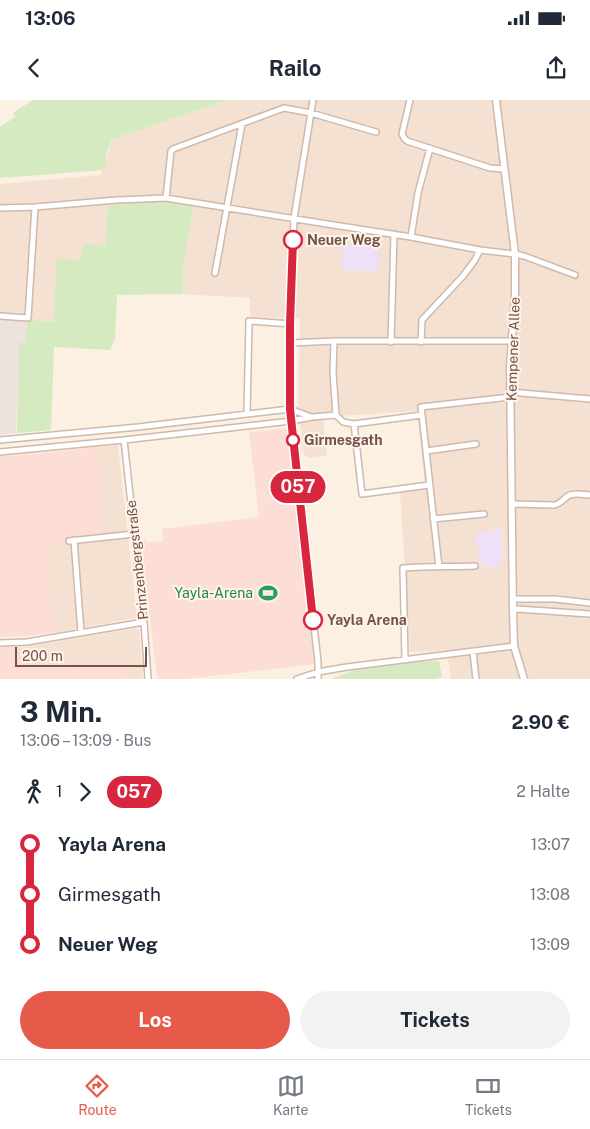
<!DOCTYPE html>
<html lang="de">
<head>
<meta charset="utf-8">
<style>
	:root { --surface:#fff; --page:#f2f2f3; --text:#1f2937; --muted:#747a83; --line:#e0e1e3; --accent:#e65a49 }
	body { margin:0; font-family:"Public Sans",sans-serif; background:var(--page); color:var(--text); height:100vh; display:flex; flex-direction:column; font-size:19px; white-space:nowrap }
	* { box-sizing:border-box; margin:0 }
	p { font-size:16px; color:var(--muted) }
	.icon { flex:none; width:28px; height:28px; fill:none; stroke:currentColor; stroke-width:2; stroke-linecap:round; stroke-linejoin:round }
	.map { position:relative; height:579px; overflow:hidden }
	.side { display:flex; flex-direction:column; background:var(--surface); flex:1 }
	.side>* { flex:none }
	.badge { padding:0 10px; border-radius:16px; font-size:18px; line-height:32px }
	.scale { position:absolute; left:15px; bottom:12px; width:132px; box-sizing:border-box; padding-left:5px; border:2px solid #745449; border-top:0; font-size:14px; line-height:18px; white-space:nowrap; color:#745449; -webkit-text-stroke:4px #fff4ea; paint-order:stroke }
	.map>.badge { position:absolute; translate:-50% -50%; box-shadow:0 0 0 2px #fff }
	.legs { display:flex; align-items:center; gap:8px; height:55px; padding:0 20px; font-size:16px }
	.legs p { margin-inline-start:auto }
	.summary { display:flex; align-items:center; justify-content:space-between; height:85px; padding:0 20px }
	h1 { font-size:28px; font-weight:700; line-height:38px }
	.button { display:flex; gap:10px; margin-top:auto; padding:10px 20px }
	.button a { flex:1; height:58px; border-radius:30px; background:var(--accent); color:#fff; font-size:20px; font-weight:700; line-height:58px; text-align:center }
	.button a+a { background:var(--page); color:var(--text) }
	ul { padding:0 20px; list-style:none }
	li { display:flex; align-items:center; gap:18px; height:50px; font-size:19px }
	li i { display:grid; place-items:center; width:8px; height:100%; margin:0 6px; background:currentColor }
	li i::after { content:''; width:12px; height:12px; margin:-6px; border:4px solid; border-radius:50%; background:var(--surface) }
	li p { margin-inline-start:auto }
	li:first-child i { background:linear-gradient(#0000 50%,currentColor 0) }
	li:last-child i { background:linear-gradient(currentColor 50%,#0000 0) }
	.status { display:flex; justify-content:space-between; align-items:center; height:35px; padding:0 25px; background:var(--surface); direction:ltr }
	.status svg { height:14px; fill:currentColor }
	header { display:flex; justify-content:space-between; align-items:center; height:65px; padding:0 20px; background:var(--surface); font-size:22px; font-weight:700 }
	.menu { display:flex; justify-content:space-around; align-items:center; height:70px; border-top:1px solid var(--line); background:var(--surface); font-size:14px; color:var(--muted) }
	.menu a { display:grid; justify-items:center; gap:2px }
	.menu .on { color:var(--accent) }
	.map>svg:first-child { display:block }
	.residential { fill:#f4e1d2 }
	.commercial { fill:#fcded7 }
	.industrial { fill:#ece3de }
	.education { fill:#ede0f8 }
	.green { fill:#d6eac2 }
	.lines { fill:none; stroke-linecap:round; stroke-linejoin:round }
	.minor-casing { stroke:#d0b8ad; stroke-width:8 }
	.tertiary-casing { stroke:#d0b8ad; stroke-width:9 }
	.minor { stroke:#fff; stroke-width:5 }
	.tertiary { stroke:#fff; stroke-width:6 }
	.line-1-casing { stroke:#fff; stroke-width:11 }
	.line-1 { stroke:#d7263d; stroke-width:8 }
	.stop-1-dot { fill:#fff; stroke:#d7263d; stroke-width:2.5 }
	.labels { text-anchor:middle; stroke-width:4; stroke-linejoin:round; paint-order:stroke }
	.stop-label { font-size:14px; font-weight:bold; fill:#745449; stroke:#fff4ea; text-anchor:start }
	.street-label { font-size:14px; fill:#745449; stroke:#fff4ea }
	.leisure-label { font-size:14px; fill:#27864d; stroke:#fff4ea; text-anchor:end }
</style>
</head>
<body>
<div class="status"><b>13:06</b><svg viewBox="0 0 49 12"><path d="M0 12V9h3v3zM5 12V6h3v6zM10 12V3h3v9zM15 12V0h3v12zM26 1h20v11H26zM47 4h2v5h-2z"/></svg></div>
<header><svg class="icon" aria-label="back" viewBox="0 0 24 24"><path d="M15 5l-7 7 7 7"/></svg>Railo<svg class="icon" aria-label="share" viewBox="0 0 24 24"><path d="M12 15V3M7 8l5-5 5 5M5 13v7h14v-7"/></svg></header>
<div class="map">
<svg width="590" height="579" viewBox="0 0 590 579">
	<rect width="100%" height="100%" fill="#fcf0e3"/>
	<!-- residential -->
	<path class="residential" d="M 230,0 L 590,0 L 590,579 L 451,579 L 446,550 L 410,552 L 400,391 L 425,388 L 417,311 L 323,317 L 327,356 L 308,358 L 304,355 L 298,304 L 300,219 L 250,217 L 250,198 L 182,194 L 184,163 L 194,106 L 156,101 L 106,145 L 81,160 L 56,160 L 54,222 L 0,219 L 0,84 L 101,75 L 113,39 Z
		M 116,345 L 118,346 L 137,516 L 136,518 L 58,532 L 56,518 L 52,518 L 48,445 L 70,444 L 70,437 L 102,434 L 99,368 L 96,347 Z
		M 137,528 L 139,530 L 143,571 L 142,574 L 143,579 L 126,579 L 122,560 L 73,570 L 71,565 L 25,566 L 25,547 Z"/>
	<!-- commercial -->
	<path class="commercial" d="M 288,328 L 316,564 L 186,579 L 157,579 L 141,440 L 146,439 L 146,443 L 163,441 L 162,429 L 259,417 L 249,332 Z
		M 96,347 L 99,368 L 102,434 L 70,437 L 70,444 L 48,445 L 52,518 L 56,518 L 58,532 L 29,536 L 0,537 L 0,356 L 25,355 Z
		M 0,547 L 25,547 L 26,566 L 72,564 L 73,570 L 122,559 L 126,579 L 0,579 Z"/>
	<!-- industrial -->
	<path class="industrial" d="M 0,219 L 27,220 L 25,242 L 19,243 L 16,333 L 0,335 Z"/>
	<!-- education -->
	<path class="education" d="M 342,144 L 378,145 L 378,171 L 342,170 Z
		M 502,429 L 502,466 L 482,467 L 482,460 L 479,460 L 476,433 Z"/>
	<!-- green -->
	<path class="green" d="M 33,0 L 229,0 L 113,39 C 110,43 110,48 107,51 L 105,70 L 0,78 L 0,27 L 15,17 L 13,13 Z
		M 156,101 L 194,106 L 184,163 L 182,194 L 117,195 L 115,239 L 110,250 L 54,247 L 51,330 L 17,333 L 19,242 L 25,242 L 27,220 L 54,222 L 56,159 L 80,160 L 83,144 L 106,145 L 108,105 Z
		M 439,561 L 442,577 L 436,579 L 331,579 L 373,563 Z"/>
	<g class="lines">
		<!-- minor casing -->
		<g class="minor-casing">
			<path id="minor" d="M 313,0 L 294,118 L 291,224 L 290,309 L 318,562 L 318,579
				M 410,0 L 402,34 L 404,38 L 407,41 L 490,68 L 504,69
				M 166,98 L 171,51 L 173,49 L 284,8 L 311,13 L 376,32
				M 0,108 L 35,107 L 117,100 L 166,98 L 327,124 L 411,137 L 480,150 L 515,154 L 524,156 L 575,175
				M 411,137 L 418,93 L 430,48
				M 215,173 L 242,24
				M 0,216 L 28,218 L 35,107
				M 334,241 L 333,273 L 336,315
				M 391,242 L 394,134
				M 421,242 L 422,220 L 463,176 L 475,160 L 480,150
				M 291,243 L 334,241 L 511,241
				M 510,292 L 590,299
				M 247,314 L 249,221 L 291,224
				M 422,315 L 439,467
				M 354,324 L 362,394 L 429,385
				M 0,340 L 138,327 L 290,309 L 311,317
				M 124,340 L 144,522 L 148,579
				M 426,351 L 476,344
				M 0,352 L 124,340 L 291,321 L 312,317 L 336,315 L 343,322 L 354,324 L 422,315 L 421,307 L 510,297
				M 512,404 L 554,405 C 561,404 563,399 568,396 C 574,392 584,395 590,395
				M 433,419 L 484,414
				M 74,440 L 81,532
				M 69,441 L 134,434
				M 513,499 L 555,499 L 590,503
				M 513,511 L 517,509 L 590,514
				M 0,543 L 27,542 L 144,522
				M 473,552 L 476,579
				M 405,559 L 403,468 C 427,466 451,467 475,466
				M 297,579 L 318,572 L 347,567 L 514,546"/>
		</g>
		<!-- tertiary casing -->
		<g class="tertiary-casing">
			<path id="tertiary" d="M 496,0 L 515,154 L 515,195 L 510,267 L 513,511 L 514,546 L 524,579"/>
		</g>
		<!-- minor -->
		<use href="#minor" class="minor"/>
		<!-- tertiary -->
		<use href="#tertiary" class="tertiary"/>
	</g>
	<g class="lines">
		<!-- line-1 casing -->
		<g class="line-1-casing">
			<path id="line-1" d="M 293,140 L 290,224 L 290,309 L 313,520"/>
		</g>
		<!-- line-1 -->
		<use href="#line-1" class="line-1"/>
	</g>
	<!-- icons -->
	<defs>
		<g id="stadium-bare" transform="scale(1.5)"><path d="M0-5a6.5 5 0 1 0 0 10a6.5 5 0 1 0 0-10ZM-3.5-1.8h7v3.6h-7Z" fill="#2e9e5b" stroke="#fff4ea" stroke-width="2.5" paint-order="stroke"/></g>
	</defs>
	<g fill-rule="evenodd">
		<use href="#stadium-bare" x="268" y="493"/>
	</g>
	<!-- markers -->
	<g class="stop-1-dot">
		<circle cx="293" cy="140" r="9"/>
		<circle cx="293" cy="340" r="6"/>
		<circle cx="313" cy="520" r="9"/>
	</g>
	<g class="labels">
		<!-- stop labels -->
		<g class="stop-label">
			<text x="307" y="145">Neuer Weg</text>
			<text x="304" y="345">Girmesgath</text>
			<text x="327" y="525">Yayla Arena</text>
		</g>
		<!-- street labels -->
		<g class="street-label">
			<text transform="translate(513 249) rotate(-88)" y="5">Kempener Allee</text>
			<text transform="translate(137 460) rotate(-96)" y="5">Prinzenbergstraße</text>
		</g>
		<!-- leisure labels -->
		<g class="leisure-label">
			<text x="253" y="498">Yayla-Arena</text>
		</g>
	</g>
</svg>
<div class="scale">200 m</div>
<b class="badge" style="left:298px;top:387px;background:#d7263d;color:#fff">057</b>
</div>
<section class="side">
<div class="summary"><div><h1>3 Min.</h1><p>13:06 – 13:09 · Bus</p></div><b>2.90 €</b></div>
<div class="legs"><svg class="icon" aria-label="walk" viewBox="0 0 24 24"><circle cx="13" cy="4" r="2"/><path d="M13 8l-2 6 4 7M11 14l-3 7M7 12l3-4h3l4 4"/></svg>1<svg class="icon" aria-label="forward" viewBox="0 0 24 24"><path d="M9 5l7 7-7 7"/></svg><b class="badge" style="background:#d7263d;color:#fff">057</b><p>2 Halte</p></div>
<ul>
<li><i style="color:#d7263d"></i><b>Yayla Arena</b><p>13:07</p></li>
<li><i style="color:#d7263d"></i><span>Girmesgath</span><p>13:08</p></li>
<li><i style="color:#d7263d"></i><b>Neuer Weg</b><p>13:09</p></li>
</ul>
<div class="button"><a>Los</a><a>Tickets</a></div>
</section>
<nav class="menu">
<a class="on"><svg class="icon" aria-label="directions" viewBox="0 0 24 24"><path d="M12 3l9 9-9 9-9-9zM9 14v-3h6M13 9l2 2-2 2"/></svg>Route</a>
<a><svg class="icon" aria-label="map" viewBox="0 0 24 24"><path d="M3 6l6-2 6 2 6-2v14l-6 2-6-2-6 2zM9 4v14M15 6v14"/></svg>Karte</a>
<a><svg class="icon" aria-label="tickets" viewBox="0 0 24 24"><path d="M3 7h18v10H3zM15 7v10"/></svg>Tickets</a>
</nav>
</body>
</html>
